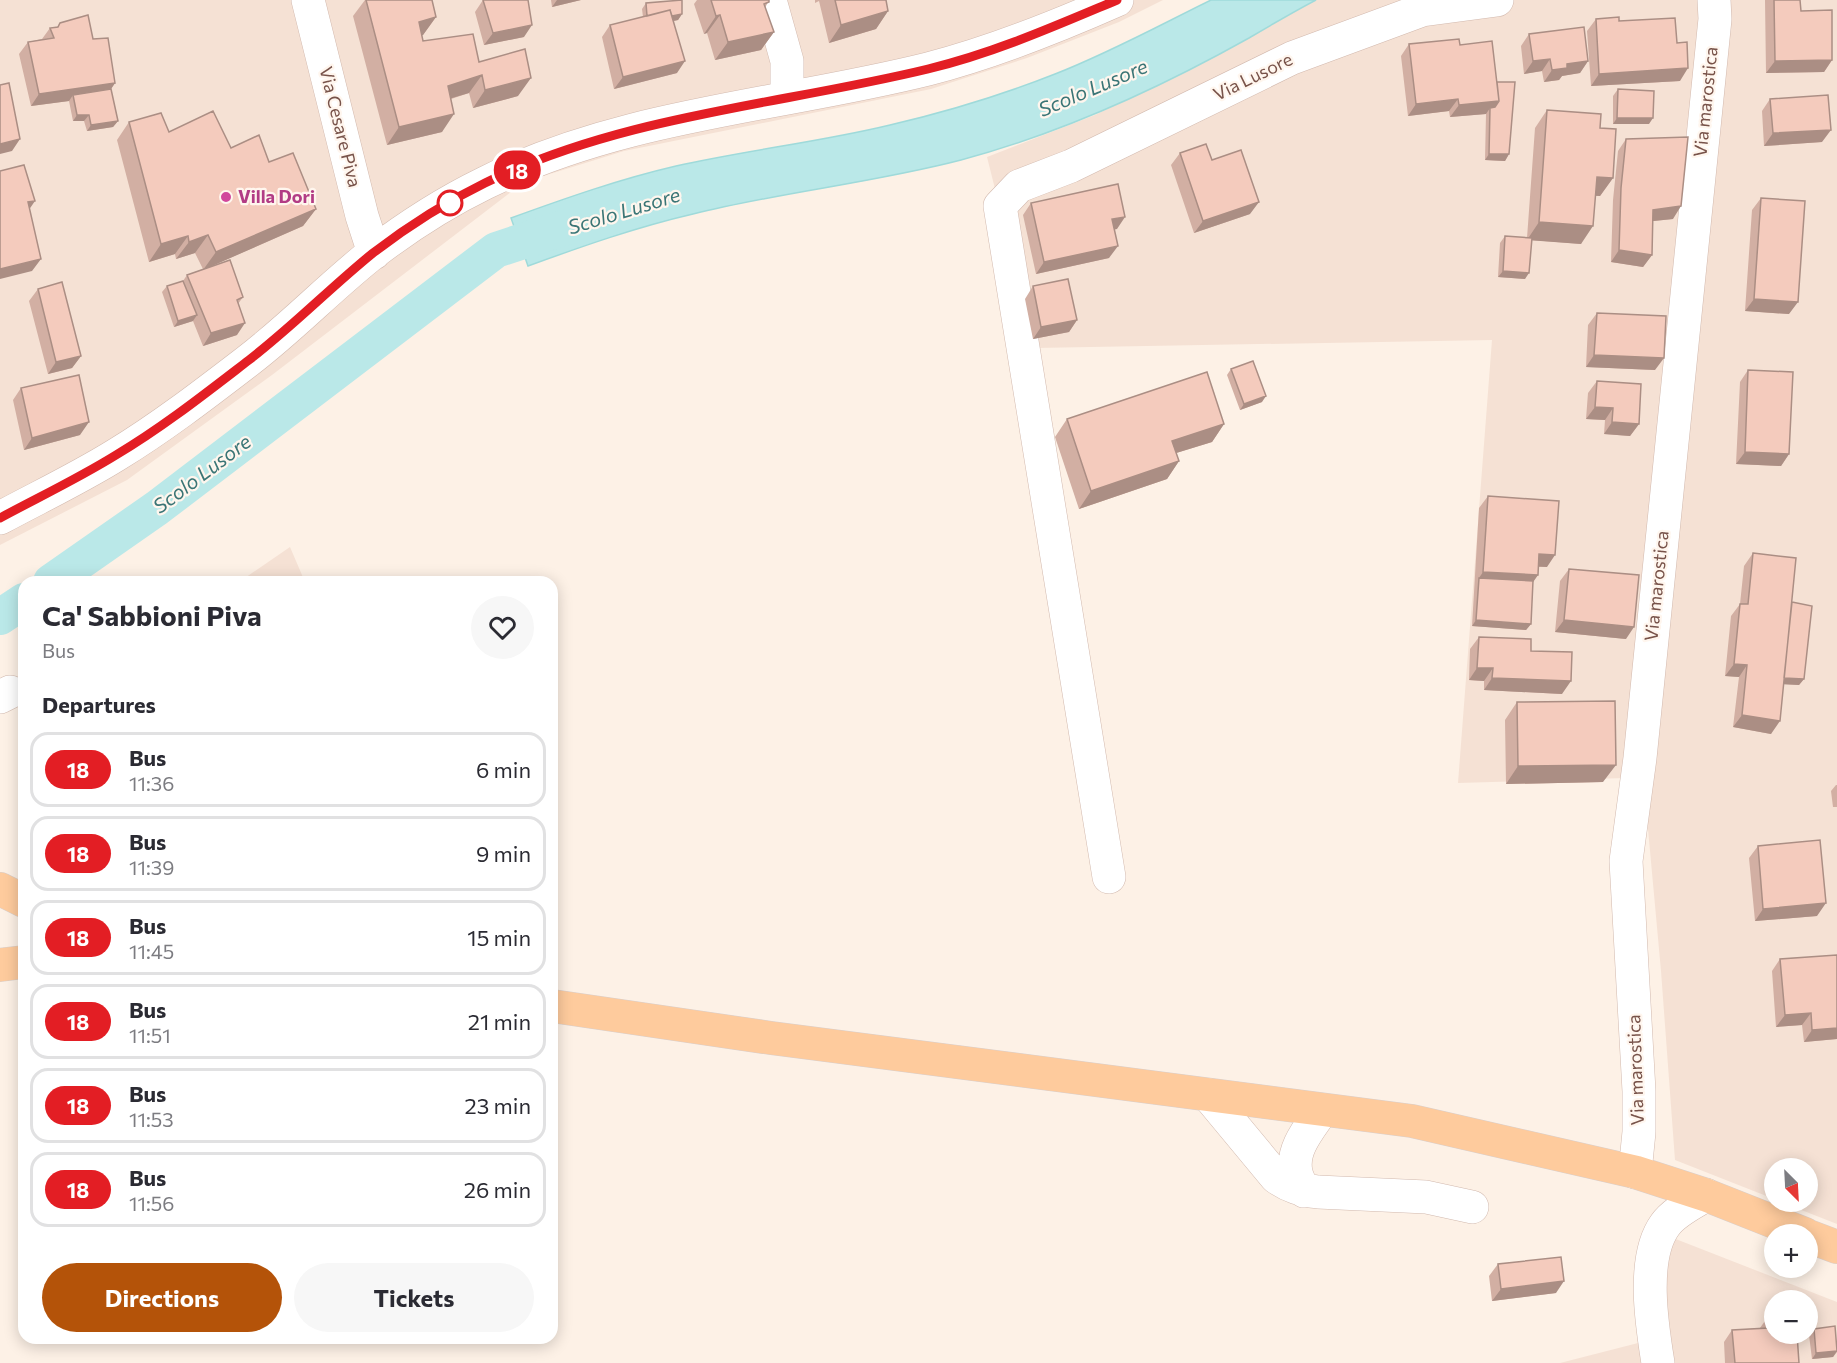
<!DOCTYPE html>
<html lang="en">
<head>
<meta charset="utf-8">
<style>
	:root { --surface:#fff; --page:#f7f7f7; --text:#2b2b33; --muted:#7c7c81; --line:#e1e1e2; --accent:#b45309 }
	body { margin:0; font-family:Commissioner,sans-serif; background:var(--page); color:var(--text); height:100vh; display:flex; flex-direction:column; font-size:22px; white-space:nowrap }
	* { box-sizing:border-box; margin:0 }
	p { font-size:20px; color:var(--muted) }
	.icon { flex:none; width:33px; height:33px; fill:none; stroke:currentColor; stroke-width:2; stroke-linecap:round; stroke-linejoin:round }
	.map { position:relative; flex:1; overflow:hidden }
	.sheet { position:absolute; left:18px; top:576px; width:540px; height:768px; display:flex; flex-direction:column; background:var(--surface); border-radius:18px; box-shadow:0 3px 15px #0003 }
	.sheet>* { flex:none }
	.badge { padding:0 12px; border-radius:20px; font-size:21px; line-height:39px }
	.needle { width:39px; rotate:156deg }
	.tools { position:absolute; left:1764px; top:1158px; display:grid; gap:12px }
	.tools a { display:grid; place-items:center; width:54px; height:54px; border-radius:50%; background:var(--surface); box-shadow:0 3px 15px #0003; font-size:30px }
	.map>.badge { position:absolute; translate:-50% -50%; box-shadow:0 0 0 3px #fff }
	h2 { padding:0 24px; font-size:22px; line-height:54px }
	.round { display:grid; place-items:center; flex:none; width:63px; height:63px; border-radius:32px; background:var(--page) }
	.head { display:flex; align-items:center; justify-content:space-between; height:102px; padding:0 24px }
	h1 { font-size:28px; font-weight:700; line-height:45px }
	.button { display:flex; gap:12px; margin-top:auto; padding:12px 24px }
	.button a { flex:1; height:69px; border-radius:36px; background:var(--accent); color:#fff; font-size:24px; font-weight:700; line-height:69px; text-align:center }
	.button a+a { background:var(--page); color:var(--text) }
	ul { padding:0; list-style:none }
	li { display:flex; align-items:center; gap:18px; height:75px; margin:0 12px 9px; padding:0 12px; border:3px solid var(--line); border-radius:18px }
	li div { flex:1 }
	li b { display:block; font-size:22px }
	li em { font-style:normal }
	li .badge { min-width:66px; font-weight:700; text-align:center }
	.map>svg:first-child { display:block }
	.residential { fill:#f5e1d4; fill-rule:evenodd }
	.water { fill:#bae8e8; stroke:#9fdada; stroke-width:1.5 }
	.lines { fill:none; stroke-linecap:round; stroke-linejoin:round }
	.canal { stroke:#bae8e8; stroke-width:36 }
	.minor-casing { stroke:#d2b9ae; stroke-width:34 }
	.major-casing { stroke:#d9cfcc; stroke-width:34 }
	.minor { stroke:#fff; stroke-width:33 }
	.major { stroke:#fecb9d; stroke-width:33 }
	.wall { fill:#d2afa3 }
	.shaded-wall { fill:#ab8e84 }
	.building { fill:#f4cbbd; stroke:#ab8e84; stroke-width:1.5 }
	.line-casing { stroke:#fff; stroke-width:14 }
	.line { stroke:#e31e24; stroke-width:9 }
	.hotel-dot { fill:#d1479c; stroke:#fff6ee; stroke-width:2 }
	.stop-dot { fill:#fff; stroke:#e31e24; stroke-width:3 }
	.labels { text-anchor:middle; stroke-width:4.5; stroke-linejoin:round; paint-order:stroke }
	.street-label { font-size:18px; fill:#78534a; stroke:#fff6ee }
	.hotel-label { font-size:18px; font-weight:bold; fill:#b23c85; stroke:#fff6ee; text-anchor:start }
	.water-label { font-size:20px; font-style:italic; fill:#3a7576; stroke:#fff6ee }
</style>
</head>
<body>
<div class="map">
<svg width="1837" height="1363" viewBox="0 0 1837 1363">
	<rect width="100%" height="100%" fill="#fdf1e6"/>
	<!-- residential -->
	<path class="residential" d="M 0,0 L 1163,0 L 1119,22 L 1027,58 L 931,89 L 624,151 L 524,182 L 272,375 L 127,480 L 0,545 Z
		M 1316,0 L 1837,0 L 1837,1224 L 1781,1202 L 1808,1202 L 1808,1168 L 1774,1168 L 1774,1199 L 1675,1160 L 1661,971 L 1645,796 L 1626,778 L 1458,783 L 1492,340 L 1035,348 L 987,157 L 1095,115 L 1155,86 Z
		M 290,547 L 305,582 L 239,582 Z
		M 1668,1236 L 1837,1302 L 1837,1363 L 1560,1363 L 1642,1342 ZM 1774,1300 L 1808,1300 L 1808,1334 L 1774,1334 Z"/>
	<!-- water -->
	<path class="water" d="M 1211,0 L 1316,0 C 1293,12 1271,25 1249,38 C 1158,89 1062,133 961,160 C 873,183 781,192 693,214 C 637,227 583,246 528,266 L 511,218 C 566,198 620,179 676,166 C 747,150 820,142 890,125 C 946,112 1002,95 1055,74 C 1109,53 1160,25 1211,0 Z"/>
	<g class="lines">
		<!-- canal -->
		<path class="canal" d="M 51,582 L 157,508 L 496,250 L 566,227
			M 0,617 L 24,601"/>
		<!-- minor casing -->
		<g class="minor-casing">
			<path id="minor" d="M 308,0 L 362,216 L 374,253
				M 770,0 L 787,61 L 787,97
				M 0,518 C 39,497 79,478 116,455 C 162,427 206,393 249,360 C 292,327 330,287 373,253 C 407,227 446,202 485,183 C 624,114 780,106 928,69 C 994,52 1056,27 1117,0
				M 0,697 L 10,692
				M 1109,877 L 1000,206 L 1019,186 L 1071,166 L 1292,58 L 1422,10 L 1497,0
				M 1208,1095 L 1276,1177 C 1290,1187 1302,1190 1318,1192 L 1426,1197 L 1472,1207
				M 1635,1172 L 1639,1132 L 1639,1091 L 1626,861 L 1640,758 L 1715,19 L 1714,0
				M 1304,1191 C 1301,1185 1297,1178 1296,1172 C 1291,1149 1310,1128 1322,1110
				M 1658,1363 C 1652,1326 1641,1258 1665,1225 C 1674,1212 1693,1203 1706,1195"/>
		</g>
		<!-- major casing -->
		<g class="major-casing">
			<path id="major" d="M 0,889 L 24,901
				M 0,965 L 24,962
				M 552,1006 L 771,1038 L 1412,1121 L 1635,1172 L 1706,1195 L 1805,1234
				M 1808,1236 L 1837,1247"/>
		</g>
		<!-- minor -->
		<use href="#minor" class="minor"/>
		<!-- major -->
		<use href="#major" class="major"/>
	</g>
	<!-- wall -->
	<path class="wall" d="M 365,0 L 432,0 L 436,17 L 423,35 L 421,35 L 423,41 L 479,62 L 518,96 L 473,108 L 469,93 L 451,99 L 442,132 L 387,145 L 353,16 Z
		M 483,0 L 524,37 L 484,45 L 475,12 Z
		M 551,0 L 581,0 L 552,7 Z
		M 697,0 L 769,0 L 765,8 L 774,32 L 761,50 L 715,60 L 707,33 L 704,34 L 694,4 Z
		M 815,0 L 886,0 L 888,11 L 876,29 L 829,43 L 819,1 L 815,3 Z
		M 1765,0 L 1800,0 L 1801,11 L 1832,60 L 1824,72 L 1766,73 Z
		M 646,3 L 682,14 L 678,20 L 674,21 L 677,73 L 614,89 L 602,37 L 610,25 L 643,17 L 642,9 Z
		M 1596,19 L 1619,21 L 1677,43 L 1680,81 L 1591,86 L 1587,31 Z
		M 60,23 L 93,39 L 115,83 L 111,89 L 118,121 L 113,127 L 87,131 L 84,121 L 73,121 L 69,101 L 31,106 L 19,54 L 28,42 L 42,39 L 50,28 L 57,27 Z
		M 1529,34 L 1588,61 L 1580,73 L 1562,76 L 1559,80 L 1544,82 L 1542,71 L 1524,74 L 1521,46 Z
		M 1409,44 L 1460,45 L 1497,82 L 1509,154 L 1505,161 L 1485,160 L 1486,114 L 1450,117 L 1449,111 L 1408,116 L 1401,56 Z
		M 1618,89 L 1649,124 L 1613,124 L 1613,96 Z
		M 1770,99 L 1822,142 L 1764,146 L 1762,111 Z
		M 1547,110 L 1600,128 L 1613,178 L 1600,196 L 1596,196 L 1581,244 L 1531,240 L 1525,279 L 1498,277 L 1500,243 L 1505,236 L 1527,238 L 1535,128 Z
		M 129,122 L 231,148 L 269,162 L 316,209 L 303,226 L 207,268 L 243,297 L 238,304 L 237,335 L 203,346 L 193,321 L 174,327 L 162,292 L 167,286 L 183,281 L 187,275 L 203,269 L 195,253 L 176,259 L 175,254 L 149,262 L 117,140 Z
		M 1626,139 L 1673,219 L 1653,221 L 1652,255 L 1643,267 L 1611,262 L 1613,200 L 1618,151 Z
		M 1180,153 L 1212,160 L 1250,214 L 1194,233 L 1171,165 Z
		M 1761,198 L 1789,314 L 1745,311 L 1752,210 Z
		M 1031,203 L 1117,229 L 1114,229 L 1109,258 L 1036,274 L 1023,215 Z
		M 1033,286 L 1077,320 L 1069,332 L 1033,339 L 1025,299 Z
		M 38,289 L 81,356 L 72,368 L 48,374 L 29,301 Z
		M 1597,313 L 1655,370 L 1586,367 L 1588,325 Z
		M 1231,369 L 1262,402 L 1240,410 L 1227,375 Z
		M 1748,370 L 1789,454 L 1781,466 L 1736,464 L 1740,382 Z
		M 1597,381 L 1639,424 L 1630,436 L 1604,434 L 1605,420 L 1586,419 L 1588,393 Z
		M 21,388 L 80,435 L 24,450 L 13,400 Z
		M 1067,419 L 1224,424 L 1212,442 L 1176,453 L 1179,461 L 1167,479 L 1079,509 L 1055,437 Z
		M 1488,496 L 1547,567 L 1538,567 L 1538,575 L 1533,581 L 1531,624 L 1526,630 L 1472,626 L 1479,508 Z
		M 1753,553 L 1792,602 L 1804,679 L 1799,685 L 1784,684 L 1771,734 L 1733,727 L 1739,677 L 1725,676 L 1731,616 L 1740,604 L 1744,566 Z
		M 1569,569 L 1626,639 L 1555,632 L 1560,581 Z
		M 1479,637 L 1531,651 L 1562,694 L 1484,690 L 1484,681 L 1469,680 L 1470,649 Z
		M 1517,702 L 1603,782 L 1506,784 L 1505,720 Z
		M 1836,785 L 1837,785 L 1837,807 L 1833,807 L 1831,791 Z
		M 1758,846 L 1817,916 L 1755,921 L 1749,858 Z
		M 1837,955 L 1837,1039 L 1804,1042 L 1802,1025 L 1776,1027 L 1772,971 L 1780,959 Z
		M 1498,1264 L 1556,1293 L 1492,1301 L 1489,1276 Z
		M 1767,1318 L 1799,1363 L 1725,1363 L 1724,1342 L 1732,1330 L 1760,1328 Z
		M 1814,1329 L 1837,1342 L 1837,1352 L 1833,1357 L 1812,1359 L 1809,1335 Z"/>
	<!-- shaded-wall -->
	<path class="shaded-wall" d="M 557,0 L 581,0 L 552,7 Z
		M 888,11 L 876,29 L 829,43 L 841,25 Z
		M 682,14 L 678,20 L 644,27 L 648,21 Z
		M 720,15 L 707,33 L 704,34 L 716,16 Z
		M 436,17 L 423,35 L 406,40 L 419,22 Z
		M 532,25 L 524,37 L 484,45 L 493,33 Z
		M 774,32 L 761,50 L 715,60 L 728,42 Z
		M 1550,59 L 1542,71 L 1524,74 L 1533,61 Z
		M 1832,60 L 1824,72 L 1766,73 L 1775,61 Z
		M 685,61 L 677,73 L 614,89 L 623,77 Z
		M 1588,61 L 1580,73 L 1562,76 L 1559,80 L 1544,82 L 1552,70 L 1567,64 Z
		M 1688,68 L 1680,81 L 1591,86 L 1599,74 Z
		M 482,75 L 469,93 L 435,103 L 448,86 Z
		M 531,78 L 518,96 L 473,108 L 485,90 Z
		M 115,83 L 107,95 L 73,95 L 69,101 L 31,106 L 39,94 Z
		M 1458,99 L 1449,111 L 1408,116 L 1416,104 Z
		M 1499,101 L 1490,113 L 1490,108 L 1486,114 L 1450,117 L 1459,105 Z
		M 454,114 L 442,132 L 387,145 L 399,127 Z
		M 77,115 L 89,115 L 84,121 L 73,121 Z
		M 1617,118 L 1653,118 L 1649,124 L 1613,124 Z
		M 118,121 L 113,127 L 87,131 L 91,125 Z
		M 1831,130 L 1822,142 L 1764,146 L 1773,133 Z
		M 20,139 L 12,151 L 0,154 L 0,144 Z
		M 1489,154 L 1509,154 L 1505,161 L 1485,160 Z
		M 1597,177 L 1613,178 L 1600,196 L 1585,195 Z
		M 35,201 L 26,214 L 28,202 Z
		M 1259,202 L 1250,214 L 1194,233 L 1203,221 Z
		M 1681,206 L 1673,219 L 1644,222 L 1653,210 Z
		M 316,209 L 303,226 L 203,270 L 216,252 Z
		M 1125,217 L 1117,229 L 1104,232 L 1112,219 Z
		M 1539,222 L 1593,226 L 1581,244 L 1527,240 Z
		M 208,235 L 195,253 L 176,259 L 189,242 Z
		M 188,236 L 175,254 L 149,262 L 161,244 Z
		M 1118,246 L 1109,258 L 1036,274 L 1044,262 Z
		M 1619,250 L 1652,255 L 1643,267 L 1611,262 Z
		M 41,259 L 32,271 L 0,279 L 0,269 Z
		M 1503,271 L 1529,273 L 1525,279 L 1498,277 Z
		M 1754,299 L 1798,302 L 1789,314 L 1745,311 Z
		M 197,315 L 193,321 L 174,327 L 178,321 Z
		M 1077,320 L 1069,332 L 1033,339 L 1041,327 Z
		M 245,323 L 237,335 L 203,346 L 211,333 Z
		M 1594,355 L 1664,358 L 1655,370 L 1586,367 Z
		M 81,356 L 72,368 L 48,374 L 56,362 Z
		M 1266,396 L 1262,402 L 1240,410 L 1244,404 Z
		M 1595,407 L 1613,408 L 1605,420 L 1586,419 Z
		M 89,422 L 80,435 L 24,450 L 32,438 Z
		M 1612,422 L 1639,424 L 1630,436 L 1604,434 Z
		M 1224,424 L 1212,442 L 1160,458 L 1172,441 Z
		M 1745,452 L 1789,454 L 1781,466 L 1736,464 Z
		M 1179,461 L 1167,479 L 1079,509 L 1091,491 Z
		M 1539,554 L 1555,555 L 1547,567 L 1531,566 Z
		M 1483,572 L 1538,575 L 1529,588 L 1479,578 Z
		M 1476,620 L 1531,624 L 1526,630 L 1472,626 Z
		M 1564,620 L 1634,627 L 1626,639 L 1555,632 Z
		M 1734,664 L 1747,665 L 1739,677 L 1725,676 Z
		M 1477,668 L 1493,668 L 1484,681 L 1469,680 Z
		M 1781,677 L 1804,679 L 1799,685 L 1776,684 Z
		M 1492,678 L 1571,681 L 1562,694 L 1484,690 Z
		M 1742,715 L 1780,721 L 1771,734 L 1733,727 Z
		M 1616,765 L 1603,782 L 1506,784 L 1518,766 Z
		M 1826,903 L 1817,916 L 1755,921 L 1763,909 Z
		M 1811,1013 L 1802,1025 L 1776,1027 L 1785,1015 Z
		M 1837,1028 L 1837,1039 L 1804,1042 L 1812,1030 Z
		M 1564,1281 L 1556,1293 L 1492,1301 L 1501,1289 Z
		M 1837,1351 L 1833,1357 L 1812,1359 L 1816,1353 Z"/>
	<!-- building -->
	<path class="building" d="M 366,0 L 432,0 L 436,17 L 419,22 L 423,41 L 473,34 L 479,62 L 525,49 L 531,78 L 485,90 L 482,75 L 448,86 L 454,114 L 399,127 Z
		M 483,0 L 528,0 L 532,25 L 493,33 Z
		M 682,0 L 682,14 L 672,16 L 670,10 L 647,16 L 646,3 Z
		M 711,0 L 769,0 L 769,2 L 764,4 L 774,32 L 728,42 L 720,15 L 716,16 Z
		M 835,0 L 886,0 L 888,11 L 841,25 Z
		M 1774,0 L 1800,0 L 1801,11 L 1832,10 L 1832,60 L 1775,61 Z
		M 670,10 L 685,61 L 623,77 L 610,25 Z
		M 88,15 L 93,39 L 108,38 L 115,83 L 39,94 L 28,42 L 54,38 L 50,28 L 58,27 L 60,23 Z
		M 1619,17 L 1619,21 L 1675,18 L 1677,43 L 1687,42 L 1688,68 L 1599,74 L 1596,19 Z
		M 1584,27 L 1588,61 L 1567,64 L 1567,68 L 1552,70 L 1550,59 L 1533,61 L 1529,34 Z
		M 1459,39 L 1460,45 L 1492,41 L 1499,101 L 1459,105 L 1458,99 L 1416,104 L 1409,44 Z
		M 1497,82 L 1515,82 L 1509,154 L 1489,154 L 1490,108 L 1495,107 L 1499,101 Z
		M 9,83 L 20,139 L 0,144 L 0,85 Z
		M 111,89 L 118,121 L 91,125 L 89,115 L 77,115 L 73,95 Z
		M 1618,89 L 1654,91 L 1653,118 L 1617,118 Z
		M 1828,95 L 1831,130 L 1773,133 L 1770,99 Z
		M 1547,110 L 1601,114 L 1600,128 L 1616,129 L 1613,178 L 1597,177 L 1593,226 L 1539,222 Z
		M 213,111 L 231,148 L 259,135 L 269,162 L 293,153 L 316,209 L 216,252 L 208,235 L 189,242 L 188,236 L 161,244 L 129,122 L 161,113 L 169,132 Z
		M 1688,137 L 1681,206 L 1653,210 L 1652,255 L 1619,250 L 1621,188 L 1626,139 Z
		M 1206,144 L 1212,160 L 1241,150 L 1259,202 L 1203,221 L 1180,153 Z
		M 24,165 L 35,201 L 28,202 L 41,259 L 0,269 L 0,171 Z
		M 1118,184 L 1125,217 L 1112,219 L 1118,246 L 1044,262 L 1031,203 Z
		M 1761,198 L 1805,201 L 1798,302 L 1754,299 Z
		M 1505,236 L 1532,238 L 1529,273 L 1503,271 Z
		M 230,260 L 243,297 L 237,300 L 245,323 L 211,333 L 187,275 Z
		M 1068,279 L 1077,320 L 1041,327 L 1033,286 Z
		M 183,281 L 197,315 L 178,321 L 167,286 Z
		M 62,282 L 81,356 L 56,362 L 38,289 Z
		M 1597,313 L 1666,316 L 1664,358 L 1594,355 Z
		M 1253,361 L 1266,396 L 1244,404 L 1231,369 Z
		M 1748,370 L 1793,372 L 1789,454 L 1745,452 Z
		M 1207,372 L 1224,424 L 1172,441 L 1179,461 L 1091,491 L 1067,419 Z
		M 79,375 L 89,422 L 32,438 L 21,388 Z
		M 1597,381 L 1641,384 L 1639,424 L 1612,422 L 1613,408 L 1595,407 Z
		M 1488,496 L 1559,501 L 1555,555 L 1539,554 L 1538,575 L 1483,572 Z
		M 1753,553 L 1796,558 L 1780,721 L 1742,715 L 1747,665 L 1734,664 L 1740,604 L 1748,604 Z
		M 1569,569 L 1639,575 L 1634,627 L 1564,620 Z
		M 1479,578 L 1533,581 L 1531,624 L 1476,620 Z
		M 1792,602 L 1812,606 L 1804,679 L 1784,678 Z
		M 1479,637 L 1531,639 L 1531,651 L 1572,652 L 1571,681 L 1492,678 L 1493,668 L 1477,668 Z
		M 1615,701 L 1616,765 L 1518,766 L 1517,702 Z
		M 1820,840 L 1826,903 L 1763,909 L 1758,846 Z
		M 1837,955 L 1837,1028 L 1812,1030 L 1811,1013 L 1785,1015 L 1780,959 Z
		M 1561,1257 L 1564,1281 L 1501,1289 L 1498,1264 Z
		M 1767,1318 L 1774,1318 L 1774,1334 L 1797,1334 L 1799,1363 L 1735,1363 L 1732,1330 L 1768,1328 Z
		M 1835,1326 L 1837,1351 L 1816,1353 L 1814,1329 Z"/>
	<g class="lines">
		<!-- line casing -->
		<g class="line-casing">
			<path id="line" d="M 0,518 C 39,497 79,478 116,455 C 163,427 206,393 249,360 C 292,327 331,287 373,253 C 407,227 446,202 485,183 C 624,115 780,105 928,69 C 994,53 1055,26 1117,0"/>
		</g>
		<!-- line -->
		<use href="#line" class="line"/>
	</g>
	<!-- markers -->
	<circle class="hotel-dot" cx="226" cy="197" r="6"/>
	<circle class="stop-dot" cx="450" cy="203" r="12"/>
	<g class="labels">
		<!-- street labels -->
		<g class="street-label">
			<text transform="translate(1253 77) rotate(-26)" y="6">Via Lusore</text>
			<text transform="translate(1706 102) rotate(-84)" y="6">Via marostica</text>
			<text transform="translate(340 127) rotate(76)" y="6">Via Cesare Piva</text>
			<text transform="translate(1657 586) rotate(-84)" y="6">Via marostica</text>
			<text transform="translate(1636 1070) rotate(-92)" y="6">Via marostica</text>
		</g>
		<!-- hotel labels -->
		<g class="hotel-label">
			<text x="238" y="203">Villa Dori</text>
		</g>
		<!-- water labels -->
		<g class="water-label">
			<text transform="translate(1093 88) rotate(-23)" y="7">Scolo Lusore</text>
			<text transform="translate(624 211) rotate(-17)" y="7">Scolo Lusore</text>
			<text transform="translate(202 474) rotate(-37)" y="7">Scolo Lusore</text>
		</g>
	</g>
</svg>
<div class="tools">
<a><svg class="needle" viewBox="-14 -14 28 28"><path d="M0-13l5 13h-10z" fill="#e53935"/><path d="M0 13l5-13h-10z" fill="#7c7c81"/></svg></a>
<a>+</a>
<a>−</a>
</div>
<b class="badge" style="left:517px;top:170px;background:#e31e24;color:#fff">18</b>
<section class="sheet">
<div class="head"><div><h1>Ca' Sabbioni Piva</h1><p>Bus</p></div><a class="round"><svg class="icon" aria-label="heart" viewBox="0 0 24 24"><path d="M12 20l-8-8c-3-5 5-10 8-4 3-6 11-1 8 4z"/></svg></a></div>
<h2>Departures</h2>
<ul>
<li><span class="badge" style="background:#e31e24;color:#fff">18</span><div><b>Bus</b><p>11:36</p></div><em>6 min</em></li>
<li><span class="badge" style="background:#e31e24;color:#fff">18</span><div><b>Bus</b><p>11:39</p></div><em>9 min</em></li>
<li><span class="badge" style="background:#e31e24;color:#fff">18</span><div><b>Bus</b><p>11:45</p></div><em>15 min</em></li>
<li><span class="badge" style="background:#e31e24;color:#fff">18</span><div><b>Bus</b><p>11:51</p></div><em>21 min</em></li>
<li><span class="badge" style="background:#e31e24;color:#fff">18</span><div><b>Bus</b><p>11:53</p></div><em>23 min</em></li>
<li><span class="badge" style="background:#e31e24;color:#fff">18</span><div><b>Bus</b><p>11:56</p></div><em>26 min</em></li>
</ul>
<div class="button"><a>Directions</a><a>Tickets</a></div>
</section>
</div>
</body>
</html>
